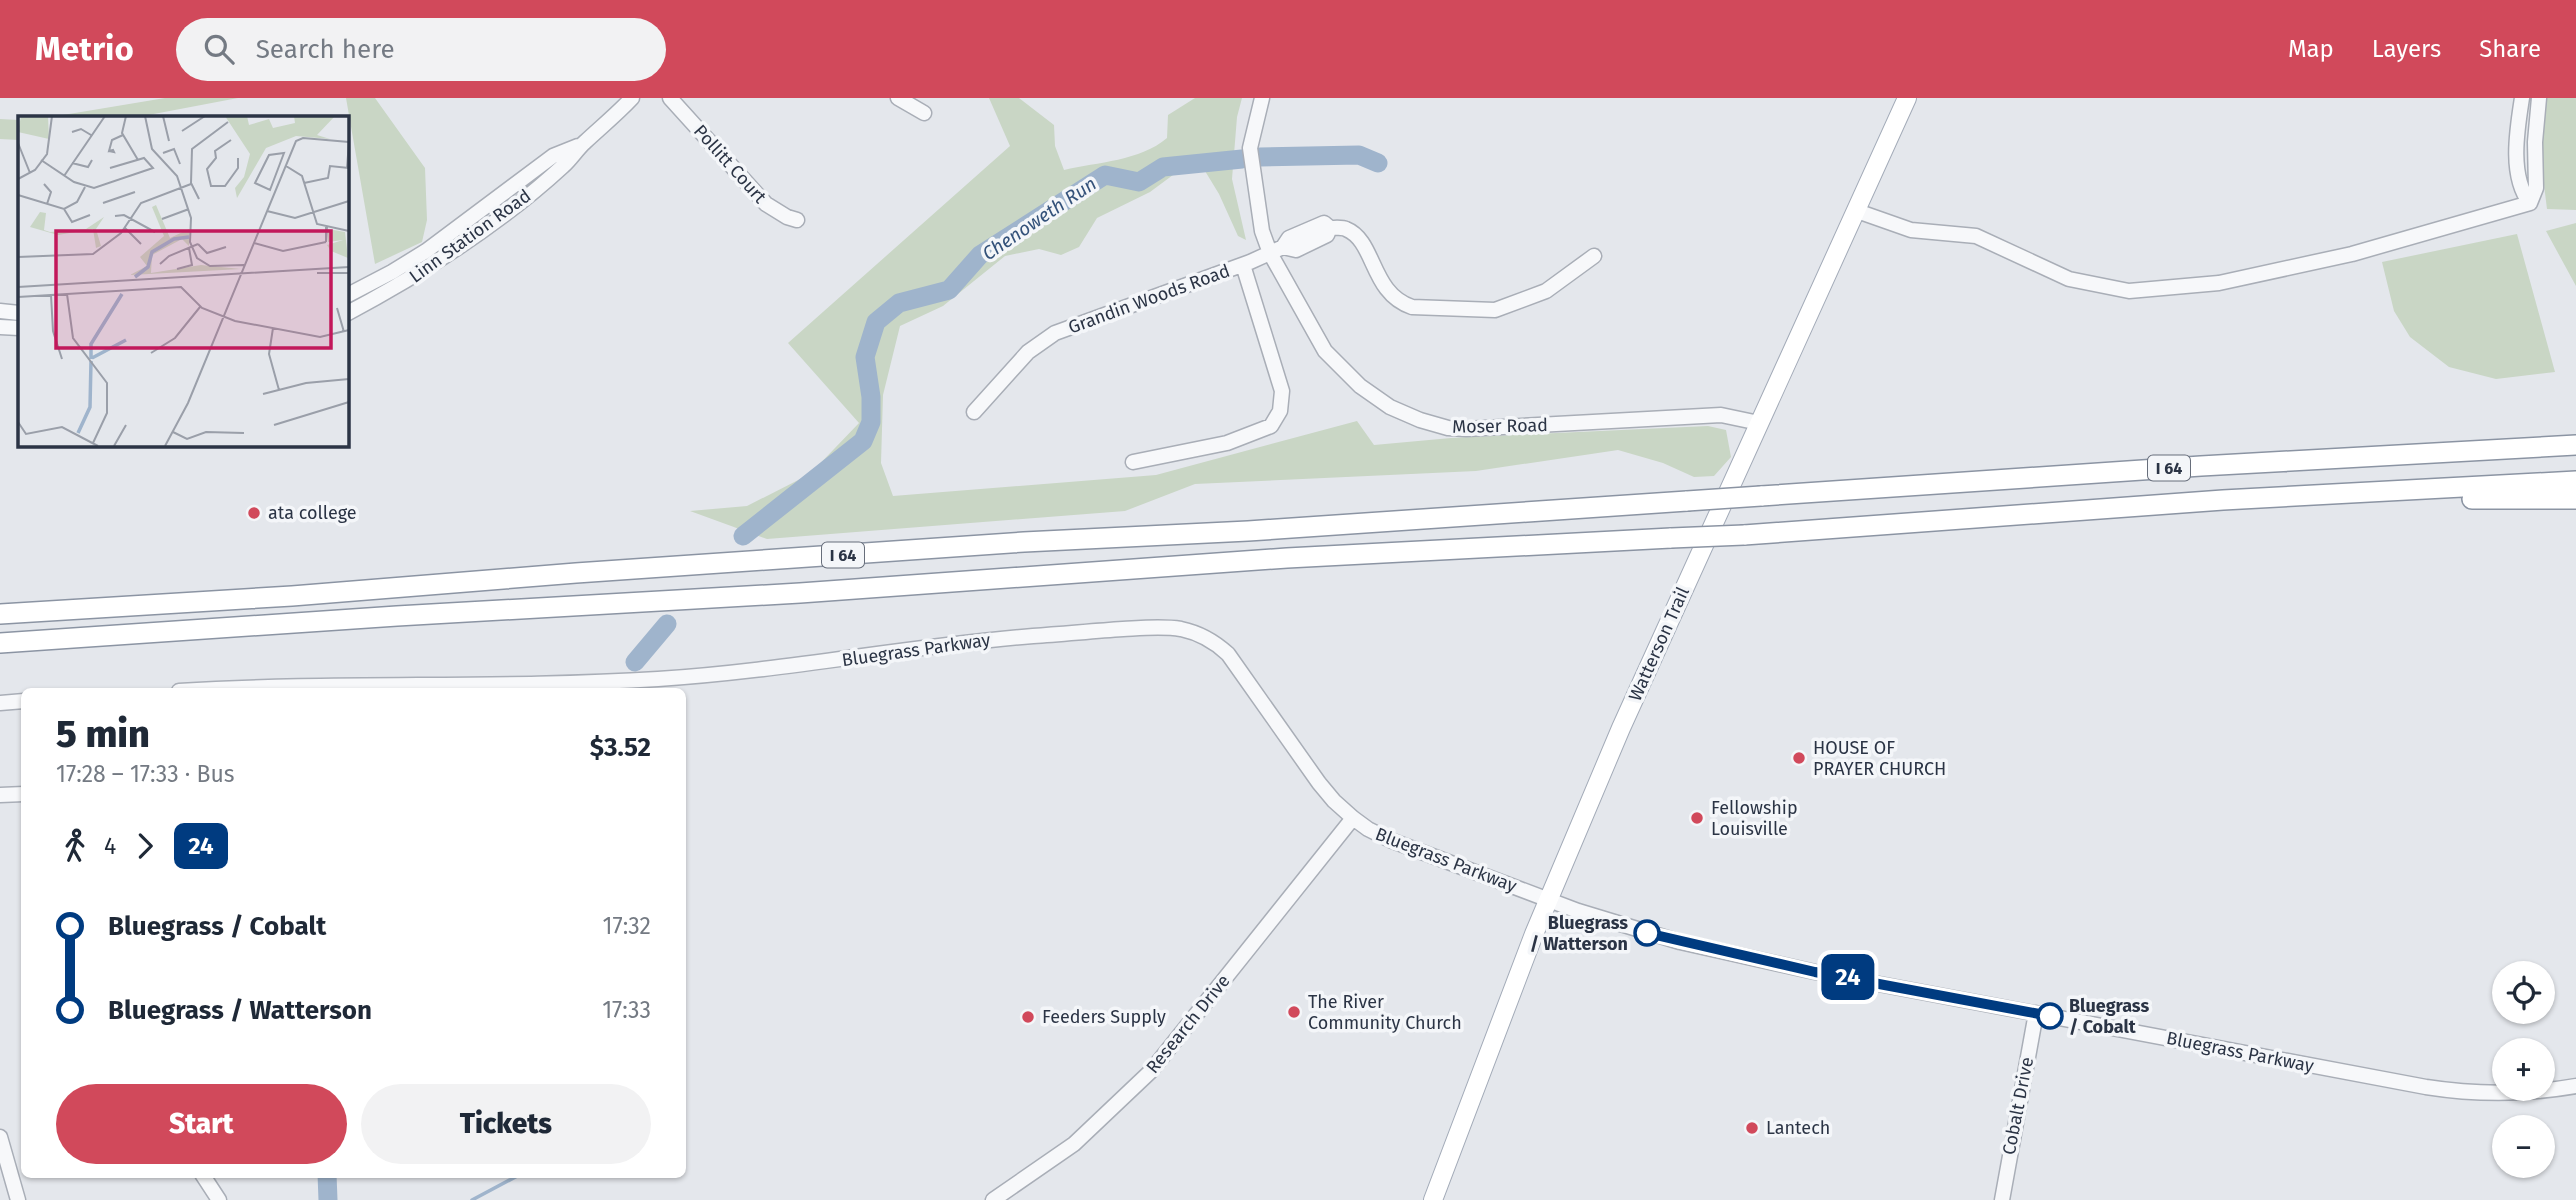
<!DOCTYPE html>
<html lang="en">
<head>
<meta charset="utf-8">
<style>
	:root { --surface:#fff; --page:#f2f2f3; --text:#1f2937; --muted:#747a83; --accent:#d1495b }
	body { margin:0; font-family:"Fira Sans",sans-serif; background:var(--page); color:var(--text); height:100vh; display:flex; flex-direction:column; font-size:26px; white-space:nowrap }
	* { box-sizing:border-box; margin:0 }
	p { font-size:23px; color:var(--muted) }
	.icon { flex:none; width:38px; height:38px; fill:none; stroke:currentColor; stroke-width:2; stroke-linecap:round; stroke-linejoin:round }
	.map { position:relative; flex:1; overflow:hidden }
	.drawer { position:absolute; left:21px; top:590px; width:665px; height:490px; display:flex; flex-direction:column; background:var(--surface); border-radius:10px; box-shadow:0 2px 5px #0004 }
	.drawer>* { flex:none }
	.badge { padding:0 14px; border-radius:10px; font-size:24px; line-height:46px }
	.fabs { position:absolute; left:2492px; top:863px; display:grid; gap:14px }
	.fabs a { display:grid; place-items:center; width:63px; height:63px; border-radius:50%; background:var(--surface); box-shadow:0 2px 5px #0004; font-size:35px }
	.map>.badge { position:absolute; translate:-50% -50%; box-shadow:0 0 0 4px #fff }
	.legs { display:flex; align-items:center; gap:10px; height:77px; padding:0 35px; font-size:23px }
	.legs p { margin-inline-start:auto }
	.head { display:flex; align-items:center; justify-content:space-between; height:119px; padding:0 35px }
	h1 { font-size:38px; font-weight:800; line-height:52px }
	.button { display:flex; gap:14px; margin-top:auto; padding:14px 35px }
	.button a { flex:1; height:80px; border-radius:42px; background:var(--accent); color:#fff; font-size:28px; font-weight:800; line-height:80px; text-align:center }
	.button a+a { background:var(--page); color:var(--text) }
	ul { padding:0 35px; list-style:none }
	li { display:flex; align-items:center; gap:24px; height:84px; font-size:26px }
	li i { display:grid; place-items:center; width:10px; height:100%; margin:0 9px; background:currentColor }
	li i::after { content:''; width:18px; height:18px; margin:-9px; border:5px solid; border-radius:50%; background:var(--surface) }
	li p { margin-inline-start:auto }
	li:first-child i { background:linear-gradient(#0000 50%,currentColor 0) }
	li:last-child i { background:linear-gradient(currentColor 50%,#0000 0) }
	header { display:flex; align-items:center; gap:42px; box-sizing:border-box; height:98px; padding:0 35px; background:var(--accent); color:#fff }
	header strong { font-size:33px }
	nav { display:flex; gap:38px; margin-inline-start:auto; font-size:24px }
	.search { width:490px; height:63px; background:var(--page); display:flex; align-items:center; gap:18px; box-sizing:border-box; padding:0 24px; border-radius:38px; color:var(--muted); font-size:26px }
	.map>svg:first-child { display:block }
	.green { fill:#c9d6c5 }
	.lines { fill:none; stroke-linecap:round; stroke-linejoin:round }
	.stream { stroke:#9fb4cc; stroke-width:3.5 }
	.river { stroke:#9fb4cc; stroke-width:19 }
	.minor-casing { stroke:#a9aeb7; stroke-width:17 }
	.major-casing { stroke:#a3abb8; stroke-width:20 }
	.highway-casing { stroke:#8b94a3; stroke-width:22 }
	.minor { stroke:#f7f8fa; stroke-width:14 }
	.major { stroke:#fff; stroke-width:18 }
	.highway { stroke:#fff; stroke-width:19 }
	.highway-bridge-casing { stroke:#8b94a3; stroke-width:22; stroke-linecap:butt }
	.highway-bridge { stroke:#fff; stroke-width:19 }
	.line-1-casing { stroke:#fff; stroke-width:16 }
	.line-1 { stroke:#003b80; stroke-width:10 }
	.poi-dot { fill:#d1495b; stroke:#f4f6f9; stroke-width:2.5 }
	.stop-1-dot { fill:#fff; stroke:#003b80; stroke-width:3.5 }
	.labels { text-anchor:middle; stroke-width:7; stroke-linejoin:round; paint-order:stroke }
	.shield { fill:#f4f6f9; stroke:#676e7b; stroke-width:2 }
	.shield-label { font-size:16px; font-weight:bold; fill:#2b3445 }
	.street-label { font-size:18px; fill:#2b3445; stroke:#f4f6f9 }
	.poi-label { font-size:18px; fill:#2b3445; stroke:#f4f6f9; text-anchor:start }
	.stop-label { font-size:18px; font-weight:bold; fill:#2b3445; stroke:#f4f6f9; text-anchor:end }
	.water-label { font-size:19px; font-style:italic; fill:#34527a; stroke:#f4f6f9 }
	.inset-river { fill:none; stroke:#9fb4cc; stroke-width:3.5 }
	.inset-road { fill:none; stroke:#9a9fa9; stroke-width:2 }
	.view { fill:#c2185b; fill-opacity:0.15; stroke:#c2185b; stroke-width:3.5 }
	.inset-edge { fill:none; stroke:#2b3445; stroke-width:3.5 }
</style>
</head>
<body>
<header>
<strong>Metrio</strong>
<div class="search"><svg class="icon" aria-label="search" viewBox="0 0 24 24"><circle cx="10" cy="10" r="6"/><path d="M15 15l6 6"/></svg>Search here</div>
<nav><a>Map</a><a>Layers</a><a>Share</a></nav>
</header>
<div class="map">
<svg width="2576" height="1102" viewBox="0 0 2576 1102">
	<rect width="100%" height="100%" fill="#e4e7ec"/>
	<!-- green -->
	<path class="green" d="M 165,0 L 238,0 L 138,19 L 51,19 Z
		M 346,0 L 375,0 L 425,70 L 427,122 L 422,144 L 375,166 Z
		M 989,0 L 1019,0 L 1054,27 L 1055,48 L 1064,72 C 1098,64 1140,63 1167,40 L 1168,17 L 1195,0 L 1242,0 L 1237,19 L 1232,81 L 1246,142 L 1238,138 L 1219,96 L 1205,73 L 1177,74 L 1150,94 L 1097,120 L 1079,149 L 1061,157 L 1039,151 L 1005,158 L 943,208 L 900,228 L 883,297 L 881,365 L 893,398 L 1156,377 L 1357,323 L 1374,347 L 1451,340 L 1708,328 L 1726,332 L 1731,359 L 1714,378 L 1694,379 L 1663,365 L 1618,352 L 1476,373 L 1195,386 L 1125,413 L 767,441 L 690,413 L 747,408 L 810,376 L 859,325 L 788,245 L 1010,48 Z
		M 2545,0 L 2576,0 L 2576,112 L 2547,111 L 2541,63 Z
		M 0,21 L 19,22 L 19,42 L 0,41 Z
		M 2576,125 L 2576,188 L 2546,133 Z
		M 2517,136 L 2555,274 L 2496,281 L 2449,269 L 2410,239 L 2394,213 L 2382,164 Z"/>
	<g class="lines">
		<!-- stream -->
		<path class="stream" d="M 472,1102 L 521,1076"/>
		<!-- river -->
		<path class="river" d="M 1260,59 L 1359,57 L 1378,65
			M 743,438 L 863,343 L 871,324 L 871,299 L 865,259 L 876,224 L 899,205 L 949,192 L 980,157 L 1105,77 L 1139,84 L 1163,69 L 1242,61
			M 635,564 L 667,526
			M 327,1076 L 328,1102"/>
		<!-- minor casing -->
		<g class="minor-casing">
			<path id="minor" d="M 670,0 L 766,106 L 787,119 L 797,122
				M 898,0 L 924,15
				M 1262,0 L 1250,50 L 1262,133 L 1270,155 L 1325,253 L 1360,288 L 1390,309 L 1420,322 L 1448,330 L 1466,331 L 1721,317 L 1759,325
				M 2522,0 C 2517,32 2509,78 2530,105 L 2536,90 L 2535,44 L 2539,0
				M 1857,113 L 1911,132 L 1976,138 L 2069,181 L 2129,193 L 2219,185 L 2352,156 L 2530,105
				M 1283,149 L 1296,152 L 1327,137 L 1330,130
				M 346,198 L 392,174 L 426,153 L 553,58 L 578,48
				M 0,213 L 19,215
				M 346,216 C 423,175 499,127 563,68 C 571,61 577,51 585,44 C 601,29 617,16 632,0
				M 0,229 L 19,230
				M 974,314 L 1028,254 L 1055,235 L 1250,164 L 1283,149 L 1289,140 L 1324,125 L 1330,130 C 1335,130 1342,129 1346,131 C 1376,143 1370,195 1412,209 L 1495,212 L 1546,193 L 1594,158
				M 1133,364 L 1227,345 L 1271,328 L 1280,313 L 1282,293 L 1243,167
				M 179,593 C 338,583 498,591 658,581 C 784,573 907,548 1033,538 C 1063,536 1093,533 1123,531 C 1142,530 1162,528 1181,531 C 1200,535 1214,543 1228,556 L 1319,685 L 1334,703 L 1353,720 L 1368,731 L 1390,742 L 1578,813 L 1680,844 L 1815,874 L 2426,989 C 2477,997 2525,997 2576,988
				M 0,605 L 24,603
				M 0,697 L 24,696
				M 0,1039 L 18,1102
				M 202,1076 L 219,1102
				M 993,1102 L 1074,1046 L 1151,973 L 1353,720
				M 2002,1102 L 2036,915"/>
		</g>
		<!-- major casing -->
		<g class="major-casing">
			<path id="major" d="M 1433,1102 L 1534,836 L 1621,630 L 1907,0"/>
		</g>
		<!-- highway casing -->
		<g class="highway-casing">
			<path id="highway" d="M 1761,398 L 2201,368 L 2576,347
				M 2472,401 L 2576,401
				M 1744,437 L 2223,402 L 2576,383
				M 0,516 L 292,498 L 576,475 L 1024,444 L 1248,433 L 1687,403
				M 0,545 L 397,518 L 800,495 L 1287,460 L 1671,440"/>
		</g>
		<!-- minor -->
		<use href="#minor" class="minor"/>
		<!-- major -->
		<use href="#major" class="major"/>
		<!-- highway -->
		<use href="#highway" class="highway"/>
		<!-- highway-bridge casing -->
		<g class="highway-bridge-casing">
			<path id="highway-bridge" d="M 1687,403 L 1761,398
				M 1671,440 L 1744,437"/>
		</g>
		<!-- highway-bridge -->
		<use href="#highway-bridge" class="highway-bridge"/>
	</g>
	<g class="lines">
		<!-- line-1 casing -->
		<g class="line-1-casing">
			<path id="line-1" d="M 1647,835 L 1815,874 L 2050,918"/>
		</g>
		<!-- line-1 -->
		<use href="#line-1" class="line-1"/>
	</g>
	<!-- markers -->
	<g class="poi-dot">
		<circle cx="254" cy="415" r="7"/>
		<circle cx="1799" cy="660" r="7"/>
		<circle cx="1697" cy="720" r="7"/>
		<circle cx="1294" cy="914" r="7"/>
		<circle cx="1028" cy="919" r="7"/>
		<circle cx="1752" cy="1030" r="7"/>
	</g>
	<g class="stop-1-dot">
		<circle cx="1647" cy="835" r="12"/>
		<circle cx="2050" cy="918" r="12"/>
	</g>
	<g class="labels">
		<!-- shield labels -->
		<g class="shield">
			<rect x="2148" y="357.5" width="42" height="25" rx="5"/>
			<rect x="822" y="444.5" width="42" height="25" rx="5"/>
		</g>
		<g class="shield-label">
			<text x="2169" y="376">I 64</text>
			<text x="843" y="463">I 64</text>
		</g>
		<!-- street labels -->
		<g class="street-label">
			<text transform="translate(730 66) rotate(48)" y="6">Pollitt Court</text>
			<text transform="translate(470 138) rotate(-36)" y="6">Linn Station Road</text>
			<text transform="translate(1149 201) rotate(-20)" y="6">Grandin Woods Road</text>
			<text transform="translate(1500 328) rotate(-1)" y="6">Moser Road</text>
			<text transform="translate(1659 546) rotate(-66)" y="6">Watterson Trail</text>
			<text transform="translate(916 552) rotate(-8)" y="6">Bluegrass Parkway</text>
			<text transform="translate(1446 762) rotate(21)" y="6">Bluegrass Parkway</text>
			<text transform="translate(1188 926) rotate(-51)" y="6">Research Drive</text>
			<text transform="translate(2240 954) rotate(11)" y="6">Bluegrass Parkway</text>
			<text transform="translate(2018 1008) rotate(-79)" y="6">Cobalt Drive</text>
		</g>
		<!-- poi labels -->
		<g class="poi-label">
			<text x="268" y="421">ata college</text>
			<text x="1813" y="656">HOUSE OF<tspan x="1813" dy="21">PRAYER CHURCH</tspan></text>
			<text x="1711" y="716">Fellowship<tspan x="1711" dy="21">Louisville</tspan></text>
			<text x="1308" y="910">The River<tspan x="1308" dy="21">Community Church</tspan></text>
			<text x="1042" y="925">Feeders Supply</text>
			<text x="1766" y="1036">Lantech</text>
		</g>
		<!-- stop labels -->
		<g class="stop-label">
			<text x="1628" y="831">Bluegrass<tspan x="1628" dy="21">/ Watterson</tspan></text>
			<text x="2069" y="914" text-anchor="start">Bluegrass<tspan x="2069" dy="21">/ Cobalt</tspan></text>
		</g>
		<!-- water labels -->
		<g class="water-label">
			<text transform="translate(1039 120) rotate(-34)" y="7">Chenoweth Run</text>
		</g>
	</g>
	<!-- overview -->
	<g transform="translate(18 18)">
		<rect width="331" height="331" fill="#e4e7ec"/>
		<path d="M 3,0 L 30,0 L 31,23 L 0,16 ZM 207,0 L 229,0 L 231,9 L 251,3 L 255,12 L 277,7 L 276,0 L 317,0 L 299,19 L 312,23 L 278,20 L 248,32 L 219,82 L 217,72 L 226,61 L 232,38 ZM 138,89 L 152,122 L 171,113 L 171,130 L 164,123 L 134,139 L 133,157 L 183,149 L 223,153 L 112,159 L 129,150 L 122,141 L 146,120 L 134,91 ZM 22,96 L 28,97 L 26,114 L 32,116 L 68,113 L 86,101 L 78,113 L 83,130 L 78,132 L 75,113 L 40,119 L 12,111 ZM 310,113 L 327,116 L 330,142 L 313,135 L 309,129 L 325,124 L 310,126 Z" fill="#c9d6c5"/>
		<path class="inset-river" d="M 117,161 L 130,151 L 134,136 L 156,123 L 171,121M 74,242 L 108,224M 73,243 L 73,228 L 104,178M 60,317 L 72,291 L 73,245"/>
		<path class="inset-road" d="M 108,0 L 104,17 L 120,44M 127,0 L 134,33 L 159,60 L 173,102 L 172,126 L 179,142 L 192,150 L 226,149M 145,0 L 151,25M 164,15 L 187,0M 54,16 L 63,13 L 73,19M 213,24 L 197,35 L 198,42 L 189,53 L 193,70 L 207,70 L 220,52 L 220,42M 0,27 L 12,57M 91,35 L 96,36 L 95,34 L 91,35 L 94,24 L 105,19M 145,37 L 156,33 L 162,48M 266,37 L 252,74 L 237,67 L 251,39 ZM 23,44 L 56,66 L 76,72 L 135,52 L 126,42 L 92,52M 54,47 L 70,51 L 74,44M 268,50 L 284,60 L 299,108 L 331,115M 329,52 L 331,26M 46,60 L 87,0M 0,63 L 17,54 L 29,38 L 34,0M 286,67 L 310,62 L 312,50 L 331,52M 26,68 L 33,76 L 29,88M 0,79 L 46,93 L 59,86 L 67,71M 181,83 L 173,67 L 174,33 L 210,6M 85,87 L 117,76M 46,93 L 54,106 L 72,99M 249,95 L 277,102 L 331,85M 97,100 L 106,99 L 137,116M 144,103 L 171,93M 308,111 L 308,126 L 309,111M 107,112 L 123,128M 236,127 L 265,135 L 308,126M 180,128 L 189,137 L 208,131M 0,141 L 75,138 L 103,117 L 123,87 L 173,68M 142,148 L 151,140 L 180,128M 159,153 L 174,149 L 171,132M 299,157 L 331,157M 0,171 L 331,151M 49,178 L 55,222 L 89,267 L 89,297 L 75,327M 33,179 L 35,215 L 44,243M 0,181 L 163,171 L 184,192 L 217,205 L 302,221 L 331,214M 319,192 L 326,216M 255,212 L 251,238 L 261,274M 133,237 L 157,222 L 182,191M 245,278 L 288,267 L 331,263M 0,306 L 8,318 L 44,311 L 80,330M 256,309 L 331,286M 155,316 L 169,323 L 188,316 L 226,317M 96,330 L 108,309M 147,330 L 170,287 L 278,25 L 285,22 L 331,26"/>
		<path class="view" d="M 38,115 L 313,115 L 313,232 L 38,232 Z"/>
		<rect width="331" height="331" class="inset-edge"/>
	</g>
</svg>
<div class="fabs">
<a><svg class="icon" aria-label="locate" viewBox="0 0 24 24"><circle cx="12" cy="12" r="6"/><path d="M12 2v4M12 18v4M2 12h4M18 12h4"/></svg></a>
<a>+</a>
<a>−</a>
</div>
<b class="badge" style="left:1848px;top:879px;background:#003b80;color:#fff">24</b>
<section class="drawer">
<div class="head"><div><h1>5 min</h1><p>17:28 – 17:33 · Bus</p></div><b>$3.52</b></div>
<div class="legs"><svg class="icon" aria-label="walk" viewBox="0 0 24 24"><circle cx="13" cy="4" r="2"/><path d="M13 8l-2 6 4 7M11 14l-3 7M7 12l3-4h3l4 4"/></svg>4<svg class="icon" aria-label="forward" viewBox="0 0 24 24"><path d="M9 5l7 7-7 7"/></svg><b class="badge" style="background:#003b80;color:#fff">24</b></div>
<ul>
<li><i style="color:#003b80"></i><b>Bluegrass / Cobalt</b><p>17:32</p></li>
<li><i style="color:#003b80"></i><b>Bluegrass / Watterson</b><p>17:33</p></li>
</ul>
<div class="button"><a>Start</a><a>Tickets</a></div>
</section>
</div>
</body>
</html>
